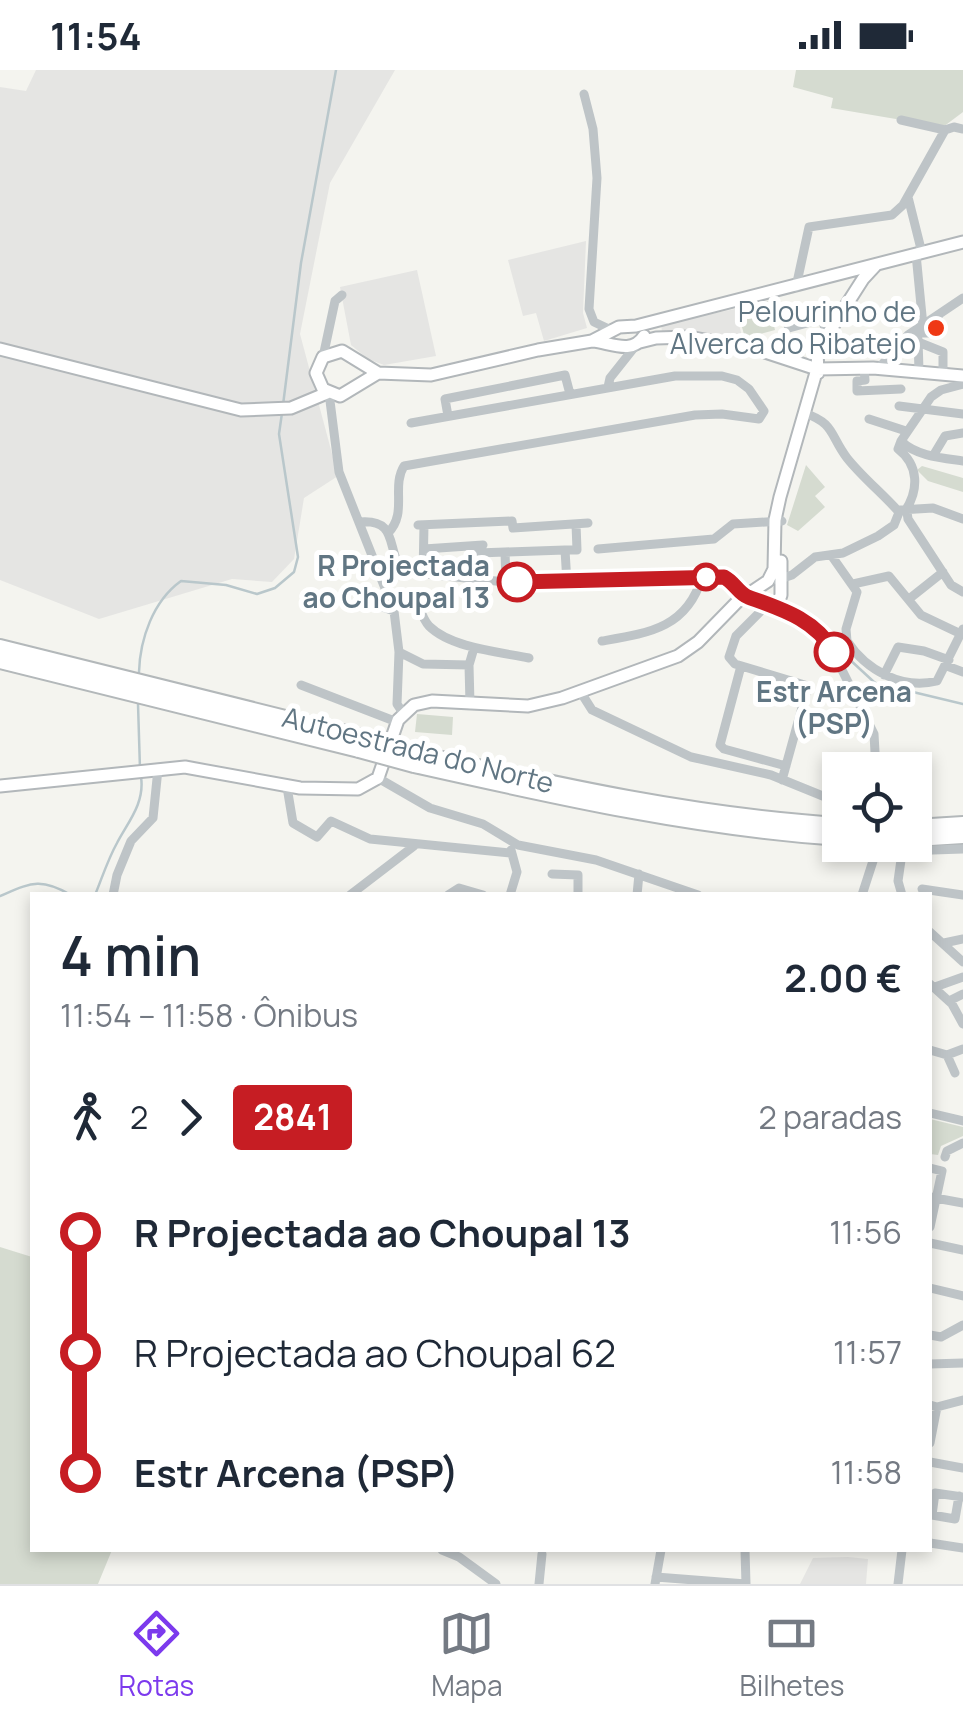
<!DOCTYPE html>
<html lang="pt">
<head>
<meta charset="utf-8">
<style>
	:root { --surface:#fff; --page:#f2f2f3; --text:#1f2937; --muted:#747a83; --line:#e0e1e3; --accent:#7c3aed }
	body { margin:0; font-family:Manrope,sans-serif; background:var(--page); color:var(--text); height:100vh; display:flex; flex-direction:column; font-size:38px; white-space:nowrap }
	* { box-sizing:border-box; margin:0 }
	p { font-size:32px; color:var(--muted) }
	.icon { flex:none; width:55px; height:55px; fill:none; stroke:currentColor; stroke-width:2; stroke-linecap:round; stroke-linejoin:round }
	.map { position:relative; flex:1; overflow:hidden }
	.side { position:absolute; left:30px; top:822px; width:902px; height:660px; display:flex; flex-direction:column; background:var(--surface); border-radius:0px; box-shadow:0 5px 15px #0003 }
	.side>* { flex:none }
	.badge { padding:0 20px; border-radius:8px; font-size:35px; line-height:65px }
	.fabs { position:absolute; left:822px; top:682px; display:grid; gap:20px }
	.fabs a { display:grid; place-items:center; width:110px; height:110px; border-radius:0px; background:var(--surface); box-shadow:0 5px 15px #0003; font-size:50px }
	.map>.badge { position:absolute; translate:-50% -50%; box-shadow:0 0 0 5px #fff }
	.legs { display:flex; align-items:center; gap:15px; height:110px; padding:0 30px; font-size:32px }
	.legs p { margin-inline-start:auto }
	.head { display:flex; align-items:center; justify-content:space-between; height:170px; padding:0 30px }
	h1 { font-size:55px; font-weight:600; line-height:75px }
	ul { padding:0 30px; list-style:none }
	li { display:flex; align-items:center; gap:35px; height:120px; font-size:38px }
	li i { display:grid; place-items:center; width:15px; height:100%; margin:0 12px; background:currentColor }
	li i::after { content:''; width:25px; height:25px; margin:-12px; border:8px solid; border-radius:50%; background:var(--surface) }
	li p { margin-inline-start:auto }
	li:first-child i { background:linear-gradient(#0000 50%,currentColor 0) }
	li:last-child i { background:linear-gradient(currentColor 50%,#0000 0) }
	.status { display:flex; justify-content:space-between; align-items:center; height:70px; padding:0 50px; background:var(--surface); direction:ltr }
	.status svg { height:28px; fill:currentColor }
	.tabs { display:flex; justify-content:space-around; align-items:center; height:140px; border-top:2px solid var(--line); background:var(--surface); font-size:28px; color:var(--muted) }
	.tabs a { display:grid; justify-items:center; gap:5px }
	.tabs .active { color:var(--accent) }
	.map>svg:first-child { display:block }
	.built { fill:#e5e5e3 }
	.green { fill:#d5dbd0 }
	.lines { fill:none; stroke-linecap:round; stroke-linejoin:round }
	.stream { stroke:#b9c7cb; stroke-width:2.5 }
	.major-casing { stroke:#b2b7ba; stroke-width:15 }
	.highway-casing { stroke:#b3b8ba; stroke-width:18 }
	.minor { stroke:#bec4c7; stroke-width:9 }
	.major { stroke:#fff; stroke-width:11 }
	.highway { stroke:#fff; stroke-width:14 }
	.highway-bridge-casing { stroke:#b3b8ba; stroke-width:18; stroke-linecap:butt }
	.highway-bridge { stroke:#fff; stroke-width:14 }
	.line-1-casing { stroke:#fff; stroke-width:22 }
	.line-1 { stroke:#c61d23; stroke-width:15 }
	.poi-dot { fill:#ef3915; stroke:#fff; stroke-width:4 }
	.stop-1-dot { fill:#fff; stroke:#c61d23; stroke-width:5 }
	.labels { text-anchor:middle; stroke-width:10; stroke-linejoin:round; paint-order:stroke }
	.poi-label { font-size:28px; fill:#617683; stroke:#fff; text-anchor:end }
	.stop-label { font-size:28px; font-weight:bold; fill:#617683; stroke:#fff; text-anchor:end }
	.street-label { font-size:28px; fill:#617683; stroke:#fff }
</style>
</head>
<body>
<div class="status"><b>11:54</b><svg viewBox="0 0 49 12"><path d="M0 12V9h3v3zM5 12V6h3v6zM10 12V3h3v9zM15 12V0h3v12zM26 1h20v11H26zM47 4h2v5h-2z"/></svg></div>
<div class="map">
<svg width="963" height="1514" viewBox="0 0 963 1514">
	<rect width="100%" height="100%" fill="#f4f4ef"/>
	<!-- built -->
	<path class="built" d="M 36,0 L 395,0 L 330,113 L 300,264 L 338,406 L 304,428 L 294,489 L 272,512 L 232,509 L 99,549 L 0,510 L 0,17 L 26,21 Z
		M 586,171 L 583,243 L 587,258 L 544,271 L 536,243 L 523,246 L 508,190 Z
		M 417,200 L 436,286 L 384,295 L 368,289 L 351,275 L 340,217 Z
		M 735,239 L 744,274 L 662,262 L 661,254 Z
		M 848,1487 L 868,1489 L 866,1514 L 800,1514 L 813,1488 Z"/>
	<!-- green -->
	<path class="green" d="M 796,0 L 963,0 L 963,42 L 943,57 L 831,38 L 833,28 L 793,17 Z
		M 768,231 L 775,260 L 745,268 L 737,239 Z
		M 806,395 L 825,417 L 815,426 L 825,437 L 798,461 L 787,455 Z
		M 922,396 L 963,408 L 963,422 L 928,411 L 917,400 Z
		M 417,644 L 453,647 L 452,665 L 415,662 Z
		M 930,1049 L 963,1057 L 963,1066 L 941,1076 L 938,1085 L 930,1084 Z
		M 0,1177 L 32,1187 L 32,1480 L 112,1480 L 98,1514 L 0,1514 Z"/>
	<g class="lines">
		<!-- stream -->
		<path class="stream" d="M 283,335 L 301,193 L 336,0
			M 848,588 L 874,612 L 892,622 L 913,622 L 963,634
			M 139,602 C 140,569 153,531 181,511 L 226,515 L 257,524 L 275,518 L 294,502 L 298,487 L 279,364 L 282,343
			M 138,634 L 140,699
			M 95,825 C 102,808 108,789 117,773 C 128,752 145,733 141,707
			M 0,826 C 31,813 40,807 71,825"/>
		<!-- major casing -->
		<g class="major-casing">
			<path id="major" d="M 593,271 C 611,273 632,285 644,266
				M 640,272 L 656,268 L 689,267 L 762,281 L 817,299 L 873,298 L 963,306
				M 0,279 L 241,340 L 291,338 L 327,323
				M 378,303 L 340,326 L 323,319 L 316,303 L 323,287 L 342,281 L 378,303 L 431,305 L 538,280 L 592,271 L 619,257 L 636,256 L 963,172
				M 818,303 L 817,281 L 863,209 L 876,195
				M 744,527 L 755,528 L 770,537 L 778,533 L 781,525 L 781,491
				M 0,716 L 185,697 L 300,718 L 358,719 L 378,708 L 398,650 L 414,635 L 432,631 L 528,636 L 562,628 L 678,586 L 698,572 L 738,531 L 768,511 L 774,499 L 775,450 L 780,427 L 817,299"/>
		</g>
		<!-- highway casing -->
		<g class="highway-casing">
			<path id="highway" d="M 0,577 L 362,667
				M 0,591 L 359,680
				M 420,684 C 561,716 696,746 840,755
				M 414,695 C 557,727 693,758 840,768
				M 915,757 L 963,754
				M 915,769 L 963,766"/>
		</g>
		<!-- minor -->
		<path class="minor" d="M 584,24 L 593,59 L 597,108 L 589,239 L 594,252 L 611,260
			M 901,50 L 945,60
			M 908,127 L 922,183
			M 916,184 L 923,256
			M 796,217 L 809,157 L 892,145 L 903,135 L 945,60 L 954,57 L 963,59
			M 918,263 L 939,263 L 938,245
			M 827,265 L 822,249 L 789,258 L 787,252 L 843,239
			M 918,269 L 919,301
			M 918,272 L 943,282 L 943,304
			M 323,287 L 335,231 L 342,225
			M 864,298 L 865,310 L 857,311 L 857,321 L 901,319
			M 879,298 L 908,265 L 963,228
			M 608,317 L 610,308 L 637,274
			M 329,323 L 339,402 L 394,541 L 399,582 L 397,634 L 403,643
			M 899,336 L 963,344
			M 804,343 C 835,353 830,366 847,388 C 862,407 882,423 898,441
			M 448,346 L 445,329 L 565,305 L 570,324
			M 869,349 L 906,361
			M 901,371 L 931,327 L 941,320 L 963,314
			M 901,371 L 898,379 C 919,395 919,420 905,441
			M 901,371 C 916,386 942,388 963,391
			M 933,386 L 945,366 L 963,363
			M 907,442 L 908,449 L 951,515 L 963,522
			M 359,452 C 402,448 384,484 405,502 L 506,512 L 724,507 L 731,511 L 744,527
			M 418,455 L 512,451 L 513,458 L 588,453
			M 388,463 C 408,443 391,417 404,396 L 695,345 L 722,344 L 759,349 L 764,341 L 749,319 L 737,310 L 722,306 L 675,306 L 411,353
			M 424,479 L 483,475
			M 598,479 L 714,469 L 733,454 L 782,451
			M 565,480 L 577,480 L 576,454
			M 478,483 L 505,482
			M 831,485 L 857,522 L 846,559 L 847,571 C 866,600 902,620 937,611 L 963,559
			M 423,505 L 424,455
			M 777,510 L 792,505 L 815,487 L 843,483 L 878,466 L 894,455 L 900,440 L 933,438 L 963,449
			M 506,512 L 505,482 L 565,480 L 567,513
			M 853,514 L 889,506 L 921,545 L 961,564
			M 415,526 C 419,535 422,549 429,556 C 451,578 500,582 529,588
			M 360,529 L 394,541
			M 909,529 L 943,502
			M 766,536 L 736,566 L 729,587 L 735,594 L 808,616 L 782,710
			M 772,537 L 792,543 L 828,572 L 874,664 L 876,700
			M 602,571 C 649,563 687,558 702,507
			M 399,582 L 423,594 L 469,595
			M 741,596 L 720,675 L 724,679 L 786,696
			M 947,596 L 963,602
			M 884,605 L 898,577 L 924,581 L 949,590
			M 301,615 L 397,652
			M 580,621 L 592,640 L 691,687 L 771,705 L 840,733
			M 470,634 L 469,595 L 474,578
			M 378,708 L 430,738 L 483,754 L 518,775 L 596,790 L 698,825
			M 287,717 L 293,753 L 317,767 L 331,751 L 370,769 L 511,783
			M 874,782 L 963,779
			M 902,783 L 898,811 L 902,825
			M 552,804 L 578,805 L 578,825
			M 922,819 L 963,825
			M 113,825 L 117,805 L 131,771 L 153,748 L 158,699
			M 350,825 L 414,776
			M 448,825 L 459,818 L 483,825
			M 510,825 L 517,802 L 511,780
			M 637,825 L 639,804
			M 862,825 L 873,791 L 874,775
			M 930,862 L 963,892
			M 944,873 L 963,869
			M 930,914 L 952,934 L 963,954
			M 935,917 L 963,907
			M 949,931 L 963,924
			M 930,980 L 947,985 L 963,979
			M 947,985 L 955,1003
			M 930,1043 L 963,1051
			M 945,1087 L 947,1081 L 963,1073
			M 930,1098 L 942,1101 L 930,1157
			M 930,1127 L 963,1133
			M 930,1173 L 963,1180
			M 930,1218 L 963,1226
			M 930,1265 L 941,1267 L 963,1255
			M 930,1294 L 963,1293
			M 930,1335 L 937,1337 L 963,1330
			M 930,1373 L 937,1337
			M 930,1392 L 963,1398
			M 959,1426 L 955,1449 L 932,1445 L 935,1423 L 963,1427
			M 930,1473 L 963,1478
			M 442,1480 L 459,1487 L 496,1514
			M 745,1480 L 746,1514
			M 656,1507 L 746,1514
			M 539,1514 L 542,1484
			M 655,1514 L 661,1480
			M 898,1514 L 902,1480"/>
		<!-- major -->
		<use href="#major" class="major"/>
		<!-- highway -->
		<use href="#highway" class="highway"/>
		<!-- highway-bridge casing -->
		<g class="highway-bridge-casing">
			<path id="highway-bridge" d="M 362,667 L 420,684
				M 359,680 L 414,695"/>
		</g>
		<!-- highway-bridge -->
		<use href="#highway-bridge" class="highway-bridge"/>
	</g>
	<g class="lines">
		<!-- line-1 casing -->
		<g class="line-1-casing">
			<path id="line-1" d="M 517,512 L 724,507 C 734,512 739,524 748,527 C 781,539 815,549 834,582"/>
		</g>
		<!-- line-1 -->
		<use href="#line-1" class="line-1"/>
	</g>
	<!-- markers -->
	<circle class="poi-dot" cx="936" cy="258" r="10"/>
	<g class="stop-1-dot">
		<circle cx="706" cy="507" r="12"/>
		<circle cx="517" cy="512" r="18"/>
		<circle cx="834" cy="582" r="18"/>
	</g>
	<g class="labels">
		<!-- poi labels -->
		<g class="poi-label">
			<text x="916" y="252">Pelourinho de<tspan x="916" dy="32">Alverca do Ribatejo</tspan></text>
		</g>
		<!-- stop labels -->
		<g class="stop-label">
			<text x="490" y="506">R Projectada<tspan x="490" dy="32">ao Choupal 13</tspan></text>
			<text x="834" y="632" text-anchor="middle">Estr Arcena<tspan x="834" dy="32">(PSP)</tspan></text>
		</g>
		<!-- street labels -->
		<g class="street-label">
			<text transform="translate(418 680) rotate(14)" y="10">Autoestrada do Norte</text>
		</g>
	</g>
</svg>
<div class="fabs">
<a><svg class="icon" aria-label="locate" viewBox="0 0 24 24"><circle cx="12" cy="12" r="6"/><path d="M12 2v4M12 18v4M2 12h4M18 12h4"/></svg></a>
</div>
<section class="side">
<div class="head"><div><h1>4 min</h1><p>11:54 – 11:58 · Ônibus</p></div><b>2.00 €</b></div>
<div class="legs"><svg class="icon" aria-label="walk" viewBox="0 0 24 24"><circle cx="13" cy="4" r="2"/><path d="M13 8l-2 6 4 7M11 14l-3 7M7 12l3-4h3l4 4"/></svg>2<svg class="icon" aria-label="forward" viewBox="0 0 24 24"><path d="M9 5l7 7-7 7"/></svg><b class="badge" style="background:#c61d23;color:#fff">2841</b><p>2 paradas</p></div>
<ul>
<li><i style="color:#c61d23"></i><b>R Projectada ao Choupal 13</b><p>11:56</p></li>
<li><i style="color:#c61d23"></i><span>R Projectada ao Choupal 62</span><p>11:57</p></li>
<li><i style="color:#c61d23"></i><b>Estr Arcena (PSP)</b><p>11:58</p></li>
</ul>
</section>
</div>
<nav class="tabs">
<a class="active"><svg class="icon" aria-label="directions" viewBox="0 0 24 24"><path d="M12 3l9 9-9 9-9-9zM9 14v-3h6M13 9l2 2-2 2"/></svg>Rotas</a>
<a><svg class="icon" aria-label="map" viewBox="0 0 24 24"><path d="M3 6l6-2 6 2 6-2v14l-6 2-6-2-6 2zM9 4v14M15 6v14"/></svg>Mapa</a>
<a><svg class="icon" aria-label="tickets" viewBox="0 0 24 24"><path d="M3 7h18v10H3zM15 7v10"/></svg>Bilhetes</a>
</nav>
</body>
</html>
